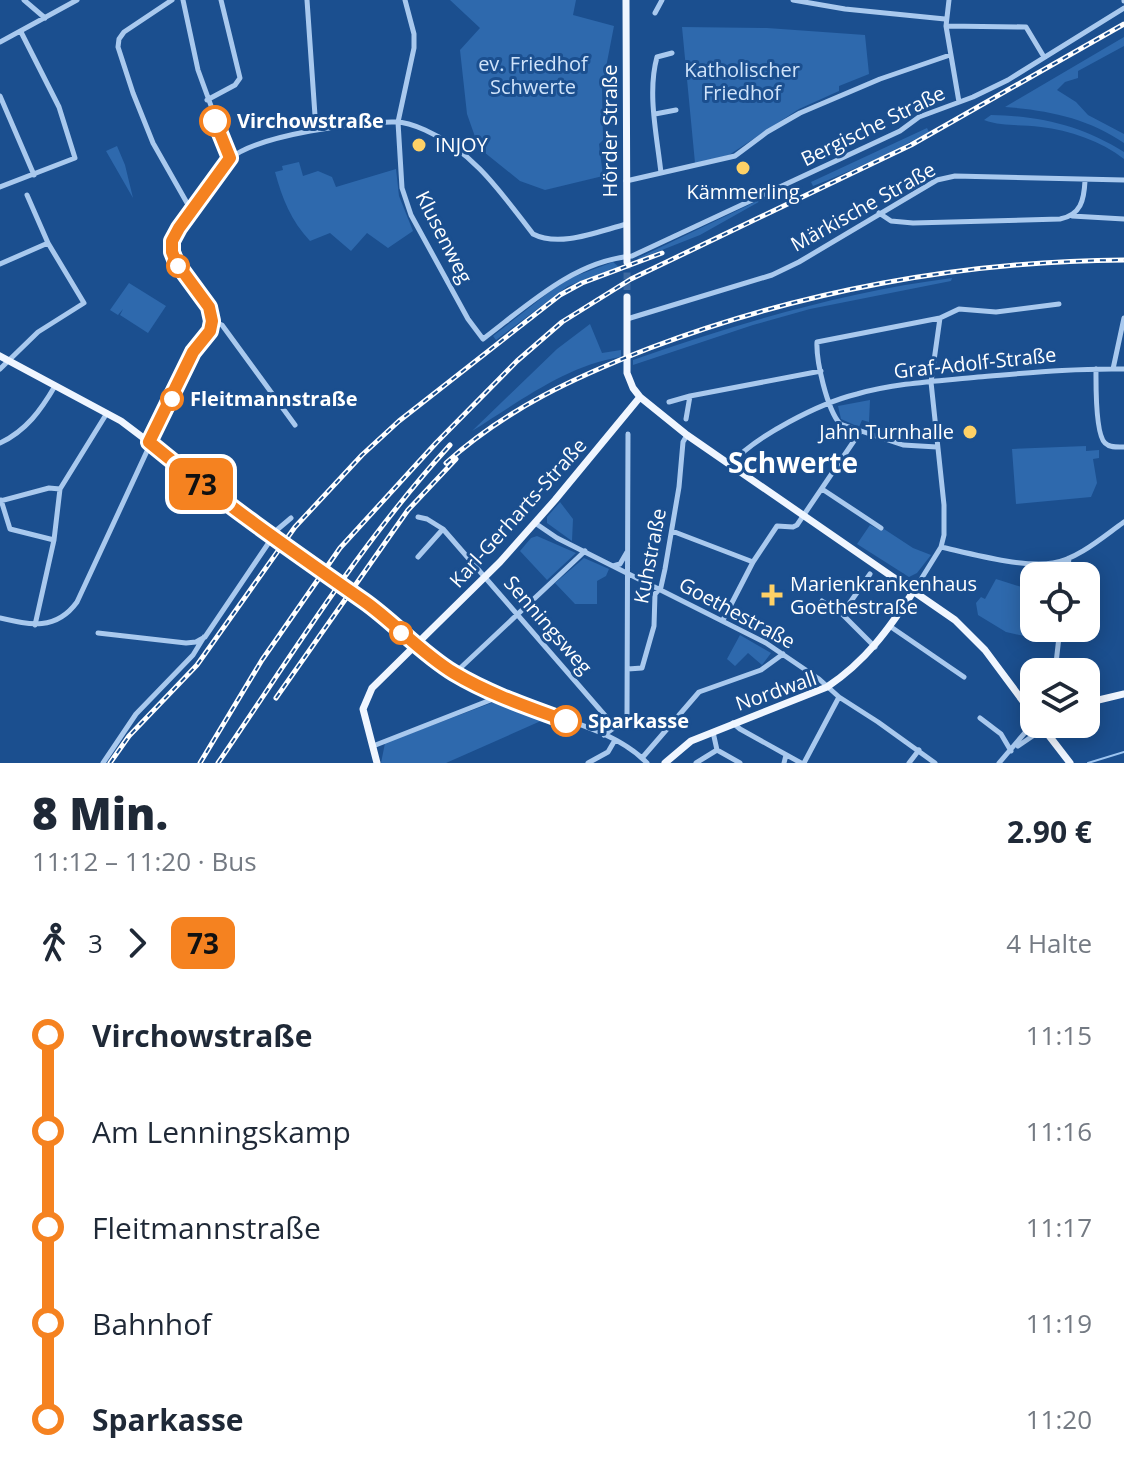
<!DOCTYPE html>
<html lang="de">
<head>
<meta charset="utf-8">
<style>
	:root { --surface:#fff; --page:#f6f6f7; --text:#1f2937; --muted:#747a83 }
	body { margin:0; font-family:"Open Sans",sans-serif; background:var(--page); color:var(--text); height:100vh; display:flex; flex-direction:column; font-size:30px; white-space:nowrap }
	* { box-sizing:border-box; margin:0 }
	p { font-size:26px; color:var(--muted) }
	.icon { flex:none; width:44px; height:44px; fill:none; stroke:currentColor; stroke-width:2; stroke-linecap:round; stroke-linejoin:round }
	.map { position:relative; height:763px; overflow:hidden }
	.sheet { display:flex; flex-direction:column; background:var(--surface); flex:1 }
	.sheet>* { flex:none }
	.badge { padding:0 16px; border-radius:12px; font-size:28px; line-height:52px }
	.fabs { position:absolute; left:1020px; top:562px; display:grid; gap:16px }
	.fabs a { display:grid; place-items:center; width:80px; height:80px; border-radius:16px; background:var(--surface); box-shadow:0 4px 20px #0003; font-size:40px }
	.map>.badge { position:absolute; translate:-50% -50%; box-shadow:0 0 0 4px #fff }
	.legs { display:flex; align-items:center; gap:12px; height:88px; padding:0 32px; font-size:26px }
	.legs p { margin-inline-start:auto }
	.summary { display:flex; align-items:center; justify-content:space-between; height:136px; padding:0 32px }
	h1 { font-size:44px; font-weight:800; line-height:60px }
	ul { padding:0 32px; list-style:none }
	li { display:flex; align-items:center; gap:28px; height:96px; font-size:30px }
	li i { display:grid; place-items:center; width:12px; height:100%; margin:0 10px; background:currentColor }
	li i::after { content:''; width:20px; height:20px; margin:-10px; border:6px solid; border-radius:50%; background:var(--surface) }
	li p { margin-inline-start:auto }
	li:first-child i { background:linear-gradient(#0000 50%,currentColor 0) }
	li:last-child i { background:linear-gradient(currentColor 50%,#0000 0) }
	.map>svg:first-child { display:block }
	.green { fill:#2e69ad }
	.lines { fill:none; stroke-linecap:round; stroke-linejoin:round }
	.stream { stroke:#9cc4f0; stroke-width:2 }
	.major-tunnel { stroke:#3d69a0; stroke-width:7; stroke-dasharray:7 3.5; stroke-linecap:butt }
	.minor { stroke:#a9c9ee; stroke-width:5 }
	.major { stroke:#f0f6ff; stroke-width:7 }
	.rail-casing { stroke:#fff; stroke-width:5 }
	.rail { stroke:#1b4f8f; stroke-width:2; stroke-dasharray:6; stroke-linecap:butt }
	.line-1-casing { stroke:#fff; stroke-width:18 }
	.line-1 { stroke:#f58220; stroke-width:12 }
	.stop-1-dot { fill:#fff; stroke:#f58220; stroke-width:4 }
	.poi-dot { fill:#ffd166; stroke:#1b4f8f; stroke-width:3 }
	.labels { text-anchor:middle; stroke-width:6; stroke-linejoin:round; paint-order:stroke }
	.park-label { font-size:20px; fill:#cfe3fa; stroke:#1b4f8f }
	.stop-label { font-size:20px; font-weight:bold; fill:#fff; stroke:#1b4f8f; text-anchor:start }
	.street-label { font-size:20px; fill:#fff; stroke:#1b4f8f }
	.poi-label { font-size:20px; fill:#fff; stroke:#1b4f8f; text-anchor:start }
	.district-label { font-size:28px; font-weight:bold; fill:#fff; stroke:#1b4f8f }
</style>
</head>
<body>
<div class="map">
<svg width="1124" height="763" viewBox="0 0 1124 763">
	<rect width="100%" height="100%" fill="#1b4f8f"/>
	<!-- green -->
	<path class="green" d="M 450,0 L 576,0 L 573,15 L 614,26 L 602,88 L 603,140 L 599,144 L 603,176 L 545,190 L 520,181 L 479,148 L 467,114 L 460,50 L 480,28 Z
		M 682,27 L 767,28 L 865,35 L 869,74 L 839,86 L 839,91 L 799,109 L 729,155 L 695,163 Z
		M 1124,37 L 1124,46 L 1078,71 L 1078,78 L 1065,82 L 1057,90 L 1076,102 L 1088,115 L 1124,134 L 1124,143 C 1088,118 1047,110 1005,107 Z
		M 991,115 C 1041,116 1082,126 1124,152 L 1124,159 C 1101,141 1069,130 1041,127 C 1021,124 1003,127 984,120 Z
		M 927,128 L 929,132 C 892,152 852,171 813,186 L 811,182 Z
		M 117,146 L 125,165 L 133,198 L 106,151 Z
		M 299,162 L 303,176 L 318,171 L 332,177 L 336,187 L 396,169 L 399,196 L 413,231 L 388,248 L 367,233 L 351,251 L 330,233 L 310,241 C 291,221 282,198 275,172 L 283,170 L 282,166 Z
		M 780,190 L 700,235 L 639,259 L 638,258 Z
		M 613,262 L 619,267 L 568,286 L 496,340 L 493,336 L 553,289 L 573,277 Z
		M 952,278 L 951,281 L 810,309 L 753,325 L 633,365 L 633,360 C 737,324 842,292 952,278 Z
		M 129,283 L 166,306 L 148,333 L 120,315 L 123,309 L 118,315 L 110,310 Z
		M 590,324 L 602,353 L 621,350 L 621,357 C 566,365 518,403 472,431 L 557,349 Z
		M 870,400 L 869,422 L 862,420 L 859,427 L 841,419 L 838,406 Z
		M 1086,446 L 1086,451 L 1099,450 L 1099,458 L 1093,459 L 1097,483 L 1091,497 L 1016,504 L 1012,449 Z
		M 560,502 L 573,519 L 572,541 L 547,523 L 547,517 Z
		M 870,525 L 882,531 L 884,529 L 913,548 L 931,555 L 917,573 L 909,577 L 857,544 Z
		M 537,536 L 576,553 L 547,580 L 520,551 L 531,538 Z
		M 584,558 L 609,569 L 606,576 L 597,581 L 597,604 L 575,604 L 555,583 Z
		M 996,579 L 1034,591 L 1029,632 L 1024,636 L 1006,632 L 978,615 L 976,603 L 981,597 L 985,599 Z
		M 740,635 L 771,653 L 762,665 L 748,653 L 735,666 L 727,659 Z
		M 494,702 L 543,720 L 446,763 L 381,763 L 385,743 Z"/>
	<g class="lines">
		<!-- stream -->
		<path class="stream" d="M 1088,763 L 1124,752"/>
		<!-- major-tunnel -->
		<path class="major-tunnel" d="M 627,262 L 627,297
			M 281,542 L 352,593"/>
		<!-- minor -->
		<path class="minor" d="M 24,0 L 45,18
			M 172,0 L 124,32 L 119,39 L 118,47 L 133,93 L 153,143 L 191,210
			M 183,0 L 198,70 L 230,158
			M 307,0 L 316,130
			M 405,0 L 414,34 L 414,48 L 398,122 L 402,188 L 411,215 L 468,319 L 483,339 C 528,305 574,261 632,256 L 900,131 L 919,117 L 973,97 L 1008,80 L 1124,8
			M 793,0 L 845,9 L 945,19
			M 949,0 L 946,26 L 959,102
			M 1124,0 L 1124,1
			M 655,13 L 662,0
			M 946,26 L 1026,27 L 1044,57
			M 0,42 L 77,0
			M 0,96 L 34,175
			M 207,100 L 235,85 L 240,78 L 221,0
			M 655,114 L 676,110
			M 661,173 C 657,136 647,93 657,57 L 672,53
			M 626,181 L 735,156 L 767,132 L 800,113 L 880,79 L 950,55
			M 0,187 L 75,158 L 59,107 L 21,32
			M 879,213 L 891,221 L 913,223 L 1060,219 C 1081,215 1084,200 1085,181
			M 1072,216 L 1124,219
			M 0,264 L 48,243
			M 627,319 L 772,275 L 799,262 L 937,180 L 955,176 L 1124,180
			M 212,321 L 222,325 L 295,425
			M 0,369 L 38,332 L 84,303 L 48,243 L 27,195
			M 1096,369 C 1096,383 1095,434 1105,443 C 1110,448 1118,447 1124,447
			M 1113,369 L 1124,318
			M 690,396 L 821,371
			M 669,402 L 690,396 L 686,419
			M 0,443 C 26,431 41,410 55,386
			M 937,447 L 903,445 L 840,424 C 827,409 816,361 817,342 L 940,318 L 959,309 L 996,312 L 1059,304
			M 730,465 C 755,436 820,403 857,394 C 896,383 938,381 978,377 C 1027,373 1075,368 1124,369
			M 822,489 L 881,528
			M 1,500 L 10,529
			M 0,501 L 49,488 L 60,489
			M 418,517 L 427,519 L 443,529 L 615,727
			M 535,523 L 557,538 L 766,643 L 819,679 L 839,697 L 878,722 L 935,763
			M 10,529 L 54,540
			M 672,531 L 753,562 L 723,620
			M 941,547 C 972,554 1023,568 1053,563 C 1078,559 1104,536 1124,522
			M 418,557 L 443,529
			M 753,562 L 777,526 L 793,527 L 797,525 L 860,432
			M 613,566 L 620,564 L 627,552
			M 1067,576 L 1069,558
			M 915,589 L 941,547 L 944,535 L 944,505 L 931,382 L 940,318
			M 822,601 L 842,614 L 870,574
			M 842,614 L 875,647
			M 0,618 C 30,625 56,631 77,602 L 193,352 L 211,327 C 218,293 165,276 172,242 C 175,230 220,166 231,158 C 258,135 360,121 396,122 C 405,122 416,126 425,130 C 473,151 502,194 533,234 C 560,248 599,231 627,224
			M 35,625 L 54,540 L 60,489 L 107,413
			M 891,627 L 964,677
			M 98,633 L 186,643 L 196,642 L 205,637 L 278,529 L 291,518
			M 415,645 C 442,662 465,680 495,694 C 541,715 612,726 647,763
			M 628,669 L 642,668 L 654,626 L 655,594 L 661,587 L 665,569 L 679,487 L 683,442 L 687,435
			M 1055,672 L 1060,628
			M 455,673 L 585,551
			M 980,718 L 1001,734 L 1011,751
			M 733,723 L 740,729 L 801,763
			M 713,732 L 717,750 L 740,763
			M 604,735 L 625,720 L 627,715 L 628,434
			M 373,746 L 493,699 L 497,695
			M 1018,746 L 1043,729
			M 642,758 L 699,692 L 761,670 L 783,654
			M 103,763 L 136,714 L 193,655 L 204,637
			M 588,763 L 608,752 L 615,740
			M 696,763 L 717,750
			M 784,763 L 786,755
			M 804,763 L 839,697
			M 909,763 L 919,750
			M 999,763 L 1034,722"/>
		<!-- major -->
		<path class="major" d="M 626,0 L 627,262
			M 627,297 L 627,373 L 633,388 L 640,397 L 687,435 L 955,620 L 985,650 L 1034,716
			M 0,356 L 121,421 L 281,542
			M 352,593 L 414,644
			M 1086,703 L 1124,694
			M 1040,724 L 1070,763
			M 377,763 L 363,709 L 372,688 L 500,562 L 555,500 L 640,397
			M 665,763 L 691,741 L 827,687 C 866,661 889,629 915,589"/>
		<!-- rail casing -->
		<g class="rail-casing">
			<path id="rail" d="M 446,463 C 506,409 575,377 650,348 C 801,291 963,261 1124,260
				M 276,698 L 408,510 L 456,459
				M 110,763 L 129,736 L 197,665 L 295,527 L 362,455 L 399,421 L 560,295 L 582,283 L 662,253
				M 200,763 L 262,660 L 340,548 L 436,443 L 517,361 L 562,322 L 631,279 L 911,145 L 1124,24
				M 218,763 C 292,655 361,542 450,445"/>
		</g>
		<!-- rail -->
		<use href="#rail" class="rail"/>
	</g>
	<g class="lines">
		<!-- line-1 casing -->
		<g class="line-1-casing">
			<path id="line-1" d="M 215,121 L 230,158 L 179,228 L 172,241 L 172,252 L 176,262 L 209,307 L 212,321 L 210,331 L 193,352 L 149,442 C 218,499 291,550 364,601 C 395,623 421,653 454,673 C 489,694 528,707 566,721"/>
		</g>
		<!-- line-1 -->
		<use href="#line-1" class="line-1"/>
	</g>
	<!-- markers -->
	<g class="stop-1-dot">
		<circle cx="215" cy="121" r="14"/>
		<circle cx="178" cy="266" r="10"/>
		<circle cx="172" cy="399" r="10"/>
		<circle cx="401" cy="633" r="10"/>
		<circle cx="566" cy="721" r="14"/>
	</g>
	<g class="poi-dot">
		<circle cx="419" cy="145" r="8"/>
		<circle cx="743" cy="168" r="8"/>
		<circle cx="970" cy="432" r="8"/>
		<path d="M768 583h8v8h8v8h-8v8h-8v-8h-8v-8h8z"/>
	</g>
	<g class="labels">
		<!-- park labels -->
		<g class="park-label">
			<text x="533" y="71">ev. Friedhof<tspan x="533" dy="23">Schwerte</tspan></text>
			<text x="742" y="77">Katholischer<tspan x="742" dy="23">Friedhof</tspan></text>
		</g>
		<!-- stop labels -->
		<g class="stop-label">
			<text x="237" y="128">Virchowstraße</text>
			<text x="190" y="406">Fleitmannstraße</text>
			<text x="588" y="728">Sparkasse</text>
		</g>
		<!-- street labels -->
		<g class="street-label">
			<text transform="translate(873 126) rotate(-26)" y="7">Bergische Straße</text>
			<text transform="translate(610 131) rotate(-90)" y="7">Hörder Straße</text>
			<text transform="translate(863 207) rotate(-29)" y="7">Märkische Straße</text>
			<text transform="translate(444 237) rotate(63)" y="7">Klusenweg</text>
			<text transform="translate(975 363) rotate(-6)" y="7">Graf-Adolf-Straße</text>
			<text transform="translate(518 513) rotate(-48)" y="7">Karl-Gerharts-Straße</text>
			<text transform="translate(650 556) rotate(-79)" y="7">Kuhstraße</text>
			<text transform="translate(737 613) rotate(28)" y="7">Goethestraße</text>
			<text transform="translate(548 625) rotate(49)" y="7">Senningsweg</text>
			<text transform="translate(776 691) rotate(-19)" y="7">Nordwall</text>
		</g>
		<!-- poi labels -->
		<g class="poi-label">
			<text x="435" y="152">INJOY</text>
			<text x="743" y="199" text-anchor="middle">Kämmerling</text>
			<text x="954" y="439" text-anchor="end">Jahn Turnhalle</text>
			<text x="790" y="591">Marienkrankenhaus<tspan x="790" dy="23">Goethestraße</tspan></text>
		</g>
		<!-- district labels -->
		<g class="district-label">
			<text x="793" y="473">Schwerte</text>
		</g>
	</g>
</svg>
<div class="fabs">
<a><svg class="icon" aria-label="locate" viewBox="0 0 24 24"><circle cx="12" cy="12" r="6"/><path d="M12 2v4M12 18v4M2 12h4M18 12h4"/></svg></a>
<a><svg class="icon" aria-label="layers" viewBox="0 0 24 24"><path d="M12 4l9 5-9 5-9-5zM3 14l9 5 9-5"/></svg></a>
</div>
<b class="badge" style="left:201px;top:484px;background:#f58220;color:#111">73</b>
</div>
<section class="sheet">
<div class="summary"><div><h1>8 Min.</h1><p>11:12 – 11:20 · Bus</p></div><b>2.90 €</b></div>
<div class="legs"><svg class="icon" aria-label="walk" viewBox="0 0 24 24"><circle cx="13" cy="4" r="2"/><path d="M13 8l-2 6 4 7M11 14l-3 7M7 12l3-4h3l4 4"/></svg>3<svg class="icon" aria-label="forward" viewBox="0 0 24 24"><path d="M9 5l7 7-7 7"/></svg><b class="badge" style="background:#f58220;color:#111">73</b><p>4 Halte</p></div>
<ul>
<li><i style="color:#f58220"></i><b>Virchowstraße</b><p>11:15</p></li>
<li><i style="color:#f58220"></i><span>Am Lenningskamp</span><p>11:16</p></li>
<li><i style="color:#f58220"></i><span>Fleitmannstraße</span><p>11:17</p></li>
<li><i style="color:#f58220"></i><span>Bahnhof</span><p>11:19</p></li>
<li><i style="color:#f58220"></i><b>Sparkasse</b><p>11:20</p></li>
</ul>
</section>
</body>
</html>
